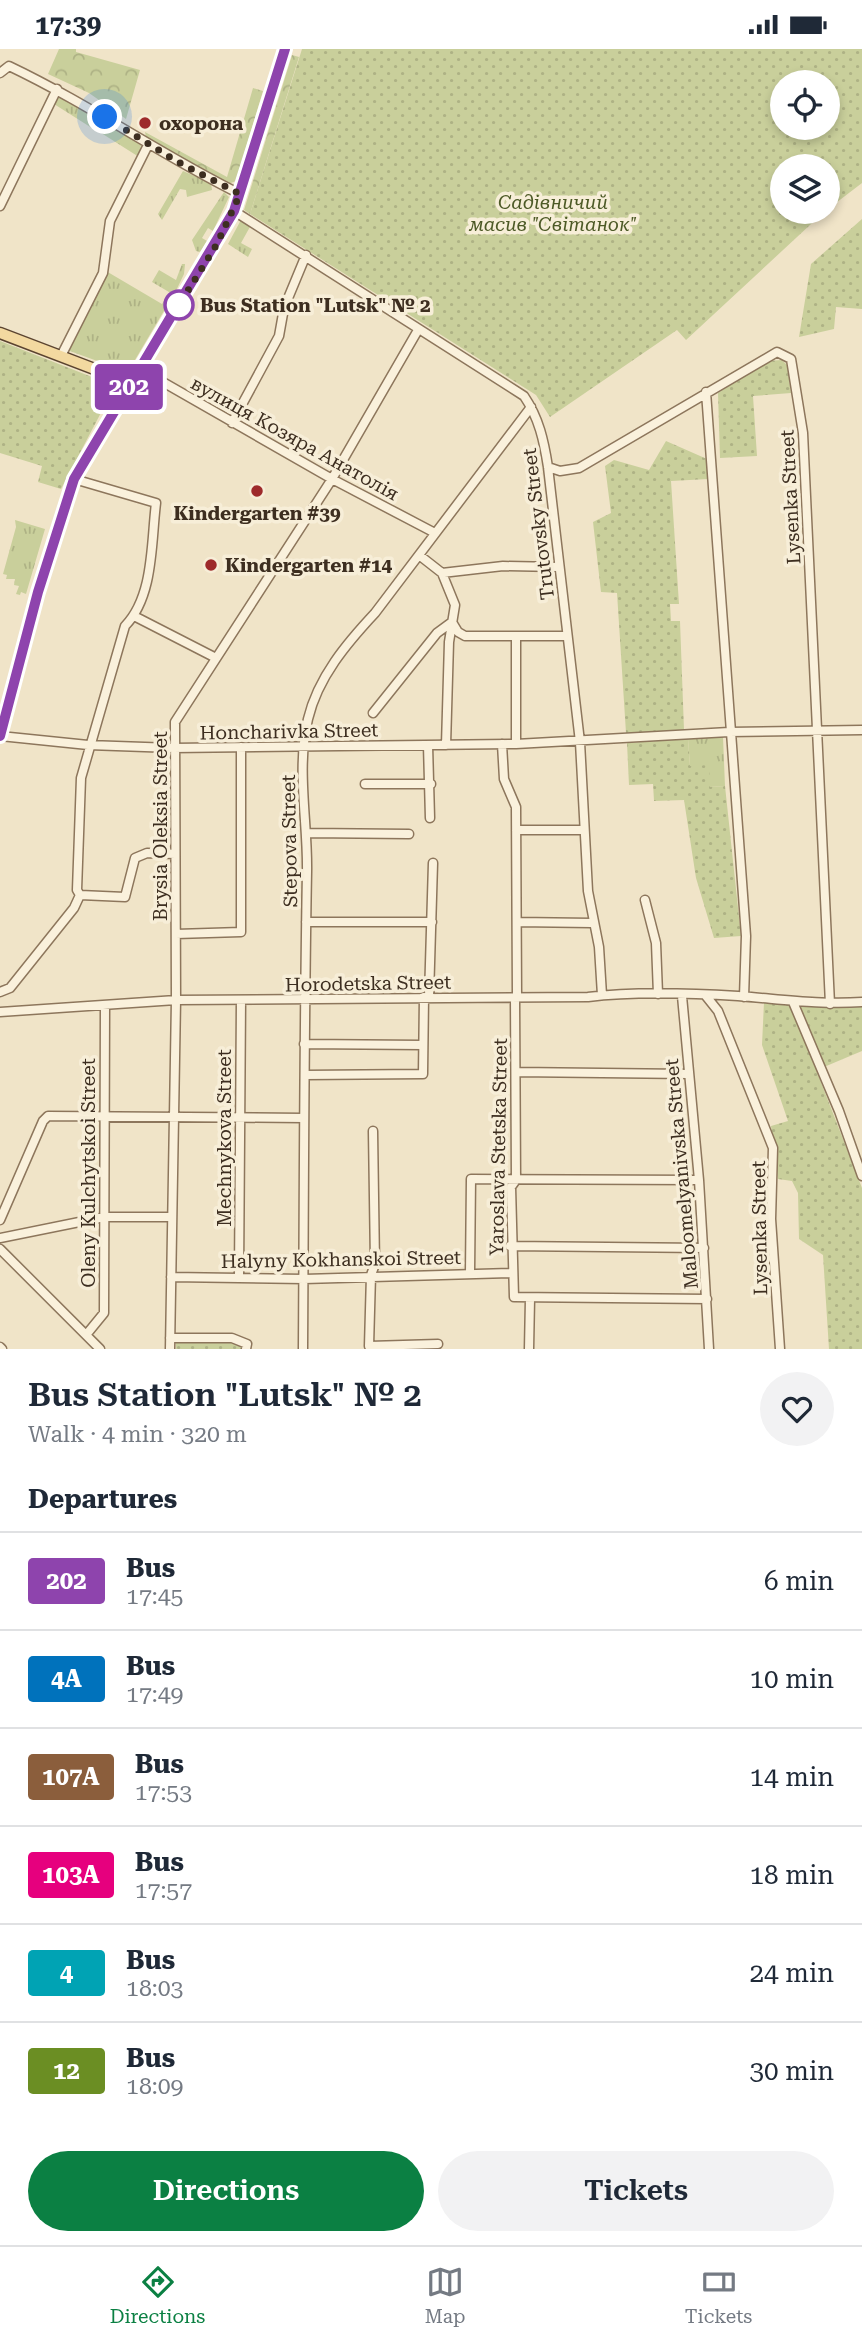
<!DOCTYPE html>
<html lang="en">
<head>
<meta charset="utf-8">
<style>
	:root { --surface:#fff; --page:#f2f2f3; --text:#1f2937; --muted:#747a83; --line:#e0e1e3; --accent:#0b8043 }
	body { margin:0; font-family:"Roboto Serif",serif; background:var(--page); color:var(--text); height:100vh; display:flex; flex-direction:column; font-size:26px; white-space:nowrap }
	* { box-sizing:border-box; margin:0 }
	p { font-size:23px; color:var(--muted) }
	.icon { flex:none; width:38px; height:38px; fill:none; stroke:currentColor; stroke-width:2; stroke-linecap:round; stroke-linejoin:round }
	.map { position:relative; height:1300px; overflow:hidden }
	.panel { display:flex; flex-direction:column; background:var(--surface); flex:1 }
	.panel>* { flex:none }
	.badge { padding:0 14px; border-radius:5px; font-size:24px; line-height:46px }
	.tools { position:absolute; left:770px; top:21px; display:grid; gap:14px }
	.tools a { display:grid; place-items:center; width:70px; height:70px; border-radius:50%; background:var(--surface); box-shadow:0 4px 10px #0003; font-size:35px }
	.you { position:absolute; width:35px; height:35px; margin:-18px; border:5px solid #fff; border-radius:50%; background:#1a73e8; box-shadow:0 0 0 10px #1a73e833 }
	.map>.badge { position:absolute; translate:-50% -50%; box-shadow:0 0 0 4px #fff }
	h2 { padding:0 28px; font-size:26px; line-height:63px }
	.round { display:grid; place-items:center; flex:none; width:74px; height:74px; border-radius:37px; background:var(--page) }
	.summary { display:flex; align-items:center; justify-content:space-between; height:119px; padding:0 28px }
	h1 { font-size:33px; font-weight:600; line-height:52px }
	.cta { display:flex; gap:14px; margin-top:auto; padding:14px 28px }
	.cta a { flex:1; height:80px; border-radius:42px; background:var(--accent); color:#fff; font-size:28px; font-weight:600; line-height:80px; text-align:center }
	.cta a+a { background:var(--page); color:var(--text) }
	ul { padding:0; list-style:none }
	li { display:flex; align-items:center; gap:21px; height:98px; padding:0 28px; border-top:2px solid var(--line) }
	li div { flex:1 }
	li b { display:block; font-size:26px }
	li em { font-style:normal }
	li .badge { min-width:77px; font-weight:700; text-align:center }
	.status { display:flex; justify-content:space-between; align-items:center; height:49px; padding:0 35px; background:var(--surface); direction:ltr }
	.status svg { height:19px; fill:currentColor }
	.tab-bar { display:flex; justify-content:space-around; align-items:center; height:98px; border-top:2px solid var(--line); background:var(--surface); font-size:19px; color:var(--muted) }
	.tab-bar a { display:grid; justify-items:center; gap:4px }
	.tab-bar .current { color:var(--accent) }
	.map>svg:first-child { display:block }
	.grass { fill:url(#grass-tufts) }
	.forest { fill:url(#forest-crowns) }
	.park { fill:url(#park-dots); fill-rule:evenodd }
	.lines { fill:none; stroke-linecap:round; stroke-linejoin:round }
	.minor-casing { stroke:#8d765c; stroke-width:11 }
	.major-casing { stroke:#5b4430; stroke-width:13 }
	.minor { stroke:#faf1dc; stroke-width:8 }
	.major { stroke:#f3d9a0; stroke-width:10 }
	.line-casing { stroke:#fff; stroke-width:16 }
	.line { stroke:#8e44ad; stroke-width:10 }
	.walk { stroke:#3d2e20; stroke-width:7; stroke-dasharray:0 12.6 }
	.poi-dot { fill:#9e2a2b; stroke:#f7eed8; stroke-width:2.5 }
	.stop-dot { fill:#fff; stroke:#8e44ad; stroke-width:3.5 }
	.labels { text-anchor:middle; stroke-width:7; stroke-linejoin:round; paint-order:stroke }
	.poi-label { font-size:19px; font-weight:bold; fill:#3d2e20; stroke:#f7eed8; text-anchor:start }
	.park-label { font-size:19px; font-style:italic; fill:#4d5a26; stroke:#f7eed8 }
	.stop-label { font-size:19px; font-weight:bold; fill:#3d2e20; stroke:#f7eed8; text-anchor:start }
	.street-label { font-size:19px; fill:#3d2e20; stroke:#f7eed8 }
</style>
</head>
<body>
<div class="status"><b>17:39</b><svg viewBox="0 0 49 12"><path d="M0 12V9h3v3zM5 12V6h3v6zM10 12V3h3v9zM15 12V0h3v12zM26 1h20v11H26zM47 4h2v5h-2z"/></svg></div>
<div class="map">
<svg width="862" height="1300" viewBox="0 0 862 1300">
	<defs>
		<pattern id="grass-tufts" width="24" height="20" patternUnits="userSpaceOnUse" patternTransform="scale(1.75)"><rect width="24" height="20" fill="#c9cf9b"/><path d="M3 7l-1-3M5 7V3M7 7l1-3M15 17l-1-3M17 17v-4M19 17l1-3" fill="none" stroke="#aeb285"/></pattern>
		<pattern id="forest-crowns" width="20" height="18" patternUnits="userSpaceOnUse" patternTransform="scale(1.75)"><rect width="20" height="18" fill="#c9cf9b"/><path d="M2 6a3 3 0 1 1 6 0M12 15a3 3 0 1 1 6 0" fill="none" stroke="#aeb285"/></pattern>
		<pattern id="park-dots" width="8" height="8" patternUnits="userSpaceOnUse" patternTransform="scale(1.75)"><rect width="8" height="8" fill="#c9cf9b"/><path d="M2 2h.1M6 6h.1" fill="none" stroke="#aeb285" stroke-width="1.8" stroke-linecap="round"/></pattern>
	</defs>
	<rect width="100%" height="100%" fill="#f0e4c8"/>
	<!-- grass -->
	<path class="grass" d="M 59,48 L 67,50 L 101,71 L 95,81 L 54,55 Z
		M 104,73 L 141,96 L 139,108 L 98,82 Z
		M 183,122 L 211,134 L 212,141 L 187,148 L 186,141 L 180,140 L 162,171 L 158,165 Z
		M 224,143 L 229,148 L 213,182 L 208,179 L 202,189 L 207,192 L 200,203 L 196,202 L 192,191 Z
		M 242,169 L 251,176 L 241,194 L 252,200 L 248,208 L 228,195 Z
		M 182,215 L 185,215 L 184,225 L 174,246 L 152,233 L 159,221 L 176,231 Z
		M 106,222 L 162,255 L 167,247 L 171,250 L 132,316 L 122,321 L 67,301 Z
		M 15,471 L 45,480 L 26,545 L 21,543 L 20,546 L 16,545 L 19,537 L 14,536 L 15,530 L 6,530 L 7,526 L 3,525 L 16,478 Z
		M 723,688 L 725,737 L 710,738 L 690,717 L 688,690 Z"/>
	<!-- forest -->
	<path class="forest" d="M 59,0 L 76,0 L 76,3 L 140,21 L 126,70 L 89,44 L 48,25 Z
		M 292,6 L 299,8 L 250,165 L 244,161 Z
		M 253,39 L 263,42 L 236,132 L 228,135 L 146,88 L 145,83 L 227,128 Z"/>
	<!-- park -->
	<path class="park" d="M 302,0 L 862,0 L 862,134 L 828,160 L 828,117 L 782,117 L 782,163 L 824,163 L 686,291 L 677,281 L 550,368 L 536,346 L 250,165 ZM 782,33 L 828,33 L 828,79 L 782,79 Z
		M 862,170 L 862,260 L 836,258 L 834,280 L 799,288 L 811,215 Z
		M 0,292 L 115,337 L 61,440 L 38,433 L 42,417 L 0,404 Z
		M 782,311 L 787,316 L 791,344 L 753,347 L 757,407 L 720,409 L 718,344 L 767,312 Z
		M 666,392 L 707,410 L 708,430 L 671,432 L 679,555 L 670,555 L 671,572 L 680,572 L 684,681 L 626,684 L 617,544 L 601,543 L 593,473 L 611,464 L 605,417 L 614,411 L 649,421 Z
		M 688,690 L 690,717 L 709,716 L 710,738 L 725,737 L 741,887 L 714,889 L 696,829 L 684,751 L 654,752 L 653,735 L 629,736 L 627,694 Z
		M 764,953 L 791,956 L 862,1139 L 862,1300 L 829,1300 L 823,1206 L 799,1190 L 798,1144 L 792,1132 L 778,1130 L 771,1077 L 788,1072 L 762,996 Z
		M 797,956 L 830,959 L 862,957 L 862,1002 L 824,1018 Z
		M 176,1292 L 232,1292 L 245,1297 L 244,1300 L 176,1300 Z"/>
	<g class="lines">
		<!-- minor casing -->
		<g class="minor-casing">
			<path id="minor" d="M 0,24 L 9,17 C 89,55 161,106 240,145
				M 0,157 L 57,40
				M 234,162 L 524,347 C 539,369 544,392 548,418 L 580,693 L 588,842 L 599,898 L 602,946
				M 61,307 L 103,224 L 110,172 L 148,96
				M 140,320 L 332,430 L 435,484
				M 706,343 L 746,887 L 744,948
				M 232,374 L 279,287 L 284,259 L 306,206
				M 548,418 L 560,422 L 579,419 L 777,303 L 791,310 L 803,384 L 830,955
				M 419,506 L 442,524 L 455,556 L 449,593 L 446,696
				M 442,524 L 503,517 L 558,518
				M 134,567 L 216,609
				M 452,573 L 458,583 L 465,587 L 567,587
				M 516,587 L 516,695
				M 373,664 L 437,584 L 452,573
				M 0,687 L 88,696 L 173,699 L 516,695 L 729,683 L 862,681
				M 502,695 L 504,730 L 516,758 L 517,948
				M 428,696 L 430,769
				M 365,735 L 431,735
				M 516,781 L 584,781
				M 308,784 L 409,785
				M 80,846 L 125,848 L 135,809 L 147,804 L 175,805
				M 645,851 L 656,894 L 658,945
				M 306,873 L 432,873
				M 517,873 L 592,874
				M 176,885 L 241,883 L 241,698
				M 0,943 L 10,939 L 74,859 L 80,846 L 77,841 L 81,729 L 125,577 C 154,547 151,494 156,454 L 74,430
				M 682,947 L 699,1131 L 709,1300
				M 706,947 L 718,962 L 773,1099 L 771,1170 L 780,1300
				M 429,948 L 433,814
				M 515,948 L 516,1131 L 511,1138 L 514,1248 L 707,1250
				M 793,953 L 839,1062 L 862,1127
				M 0,963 L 176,951 L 588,948 C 635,942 690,944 738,947 C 780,950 820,956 862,953
				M 304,995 L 423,996
				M 517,1023 L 688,1025
				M 305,1026 L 423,1025 L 424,948
				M 373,1082 L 375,1215 L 371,1226 L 369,1297 L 438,1295
				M 0,1171 L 43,1072 L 48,1067 L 304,1069
				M 0,1189 L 104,1168 L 172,1168
				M 510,1197 L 704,1199
				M 0,1200 L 100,1300
				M 470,1224 L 471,1130 L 699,1131
				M 171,1228 L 304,1230 L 512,1224
				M 239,1228 L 241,951
				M 86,1286 L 104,1264 L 105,957
				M 170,1289 L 232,1289 L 247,1295 L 246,1300
				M 0,1298 L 2,1300
				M 170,1300 L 176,951 L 175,673 L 332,430 L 418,281
				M 303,1300 C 304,1141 304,982 307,823 C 308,773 296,720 308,670 C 318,628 347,594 375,564 L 531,358
				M 529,1300 L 530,1250"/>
		</g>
		<!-- major casing -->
		<g class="major-casing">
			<path id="major" d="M 0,284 L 131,334
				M 0,686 L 38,543 L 74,430 L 234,162 L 285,0"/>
		</g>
		<!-- minor -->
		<use href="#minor" class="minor"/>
		<!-- major -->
		<use href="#major" class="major"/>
	</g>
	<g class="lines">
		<!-- line casing -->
		<g class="line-casing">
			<path id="line" d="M 0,687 L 38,543 L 74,430 L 234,162 L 285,0"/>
		</g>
		<!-- line -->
		<use href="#line" class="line"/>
		<!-- walk -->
		<path class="walk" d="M 105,68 L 178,113 L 240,145 L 217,195 L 179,256"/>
	</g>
	<!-- markers -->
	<g class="poi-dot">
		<circle cx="145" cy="74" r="7"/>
		<circle cx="257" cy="442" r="7"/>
		<circle cx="211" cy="516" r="7"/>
	</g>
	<circle class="stop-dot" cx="179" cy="256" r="14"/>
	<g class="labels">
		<!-- poi labels -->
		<g class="poi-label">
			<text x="159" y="81">охорона</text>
			<text x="257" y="471" text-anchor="middle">Kindergarten #39</text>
			<text x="225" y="523">Kindergarten #14</text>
		</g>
		<!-- park labels -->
		<g class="park-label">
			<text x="553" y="160">Садівничий<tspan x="553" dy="22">масив "Світанок"</tspan></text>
		</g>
		<!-- stop labels -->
		<g class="stop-label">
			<text x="200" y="263">Bus Station "Lutsk" № 2</text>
		</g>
		<!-- street labels -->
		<g class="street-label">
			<text transform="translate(295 389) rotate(29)" y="7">вулиця Козяра Анатолія</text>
			<text transform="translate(790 448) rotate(-93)" y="7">Lysenka Street</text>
			<text transform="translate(538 475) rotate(-97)" y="7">Trutovsky Street</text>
			<text transform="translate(289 682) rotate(-1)" y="7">Honcharivka Street</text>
			<text transform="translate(160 777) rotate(-90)" y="7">Brysia Oleksia Street</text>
			<text transform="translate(289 792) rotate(-91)" y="7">Stepova Street</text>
			<text transform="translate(368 934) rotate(-1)" y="7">Horodetska Street</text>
			<text transform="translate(224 1089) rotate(-90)" y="7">Mechnykova Street</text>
			<text transform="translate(498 1098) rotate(-89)" y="7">Yaroslava Stetska Street</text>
			<text transform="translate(88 1124) rotate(-90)" y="7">Oleny Kulchytskoi Street</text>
			<text transform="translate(681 1125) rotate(-95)" y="7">Maloomelyanivska Street</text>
			<text transform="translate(759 1179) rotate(-91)" y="7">Lysenka Street</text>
			<text transform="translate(341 1210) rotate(-1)" y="7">Halyny Kokhanskoi Street</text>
		</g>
	</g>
</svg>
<div class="tools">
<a><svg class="icon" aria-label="locate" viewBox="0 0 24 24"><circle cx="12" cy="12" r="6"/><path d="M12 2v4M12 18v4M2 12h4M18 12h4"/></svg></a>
<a><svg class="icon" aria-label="layers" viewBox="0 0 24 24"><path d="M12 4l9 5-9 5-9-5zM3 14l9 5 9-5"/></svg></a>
</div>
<div class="you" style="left:105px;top:68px"></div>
<b class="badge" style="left:129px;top:338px;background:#8e44ad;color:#fff">202</b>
</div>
<section class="panel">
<div class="summary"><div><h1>Bus Station &quot;Lutsk&quot; № 2</h1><p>Walk · 4 min · 320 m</p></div><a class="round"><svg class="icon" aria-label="heart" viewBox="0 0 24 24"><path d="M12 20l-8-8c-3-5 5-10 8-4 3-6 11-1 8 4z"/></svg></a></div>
<h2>Departures</h2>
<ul>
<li><span class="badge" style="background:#8e44ad;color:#fff">202</span><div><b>Bus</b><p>17:45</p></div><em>6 min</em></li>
<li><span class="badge" style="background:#0072bc;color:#fff">4А</span><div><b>Bus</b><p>17:49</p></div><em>10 min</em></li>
<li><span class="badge" style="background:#8b5e3c;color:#fff">107А</span><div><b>Bus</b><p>17:53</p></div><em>14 min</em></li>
<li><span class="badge" style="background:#e6007e;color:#fff">103А</span><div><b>Bus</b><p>17:57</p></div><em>18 min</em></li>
<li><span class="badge" style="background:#00a3b4;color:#fff">4</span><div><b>Bus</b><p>18:03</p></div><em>24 min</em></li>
<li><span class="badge" style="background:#6b8e23;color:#fff">12</span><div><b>Bus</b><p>18:09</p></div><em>30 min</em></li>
</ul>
<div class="cta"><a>Directions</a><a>Tickets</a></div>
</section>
<nav class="tab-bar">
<a class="current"><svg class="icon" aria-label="directions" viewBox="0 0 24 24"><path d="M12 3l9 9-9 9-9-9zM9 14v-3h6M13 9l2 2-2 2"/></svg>Directions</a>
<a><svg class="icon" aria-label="map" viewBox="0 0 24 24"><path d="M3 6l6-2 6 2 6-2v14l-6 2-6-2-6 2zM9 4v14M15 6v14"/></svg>Map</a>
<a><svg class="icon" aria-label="tickets" viewBox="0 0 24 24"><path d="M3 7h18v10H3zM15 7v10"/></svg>Tickets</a>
</nav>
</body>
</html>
